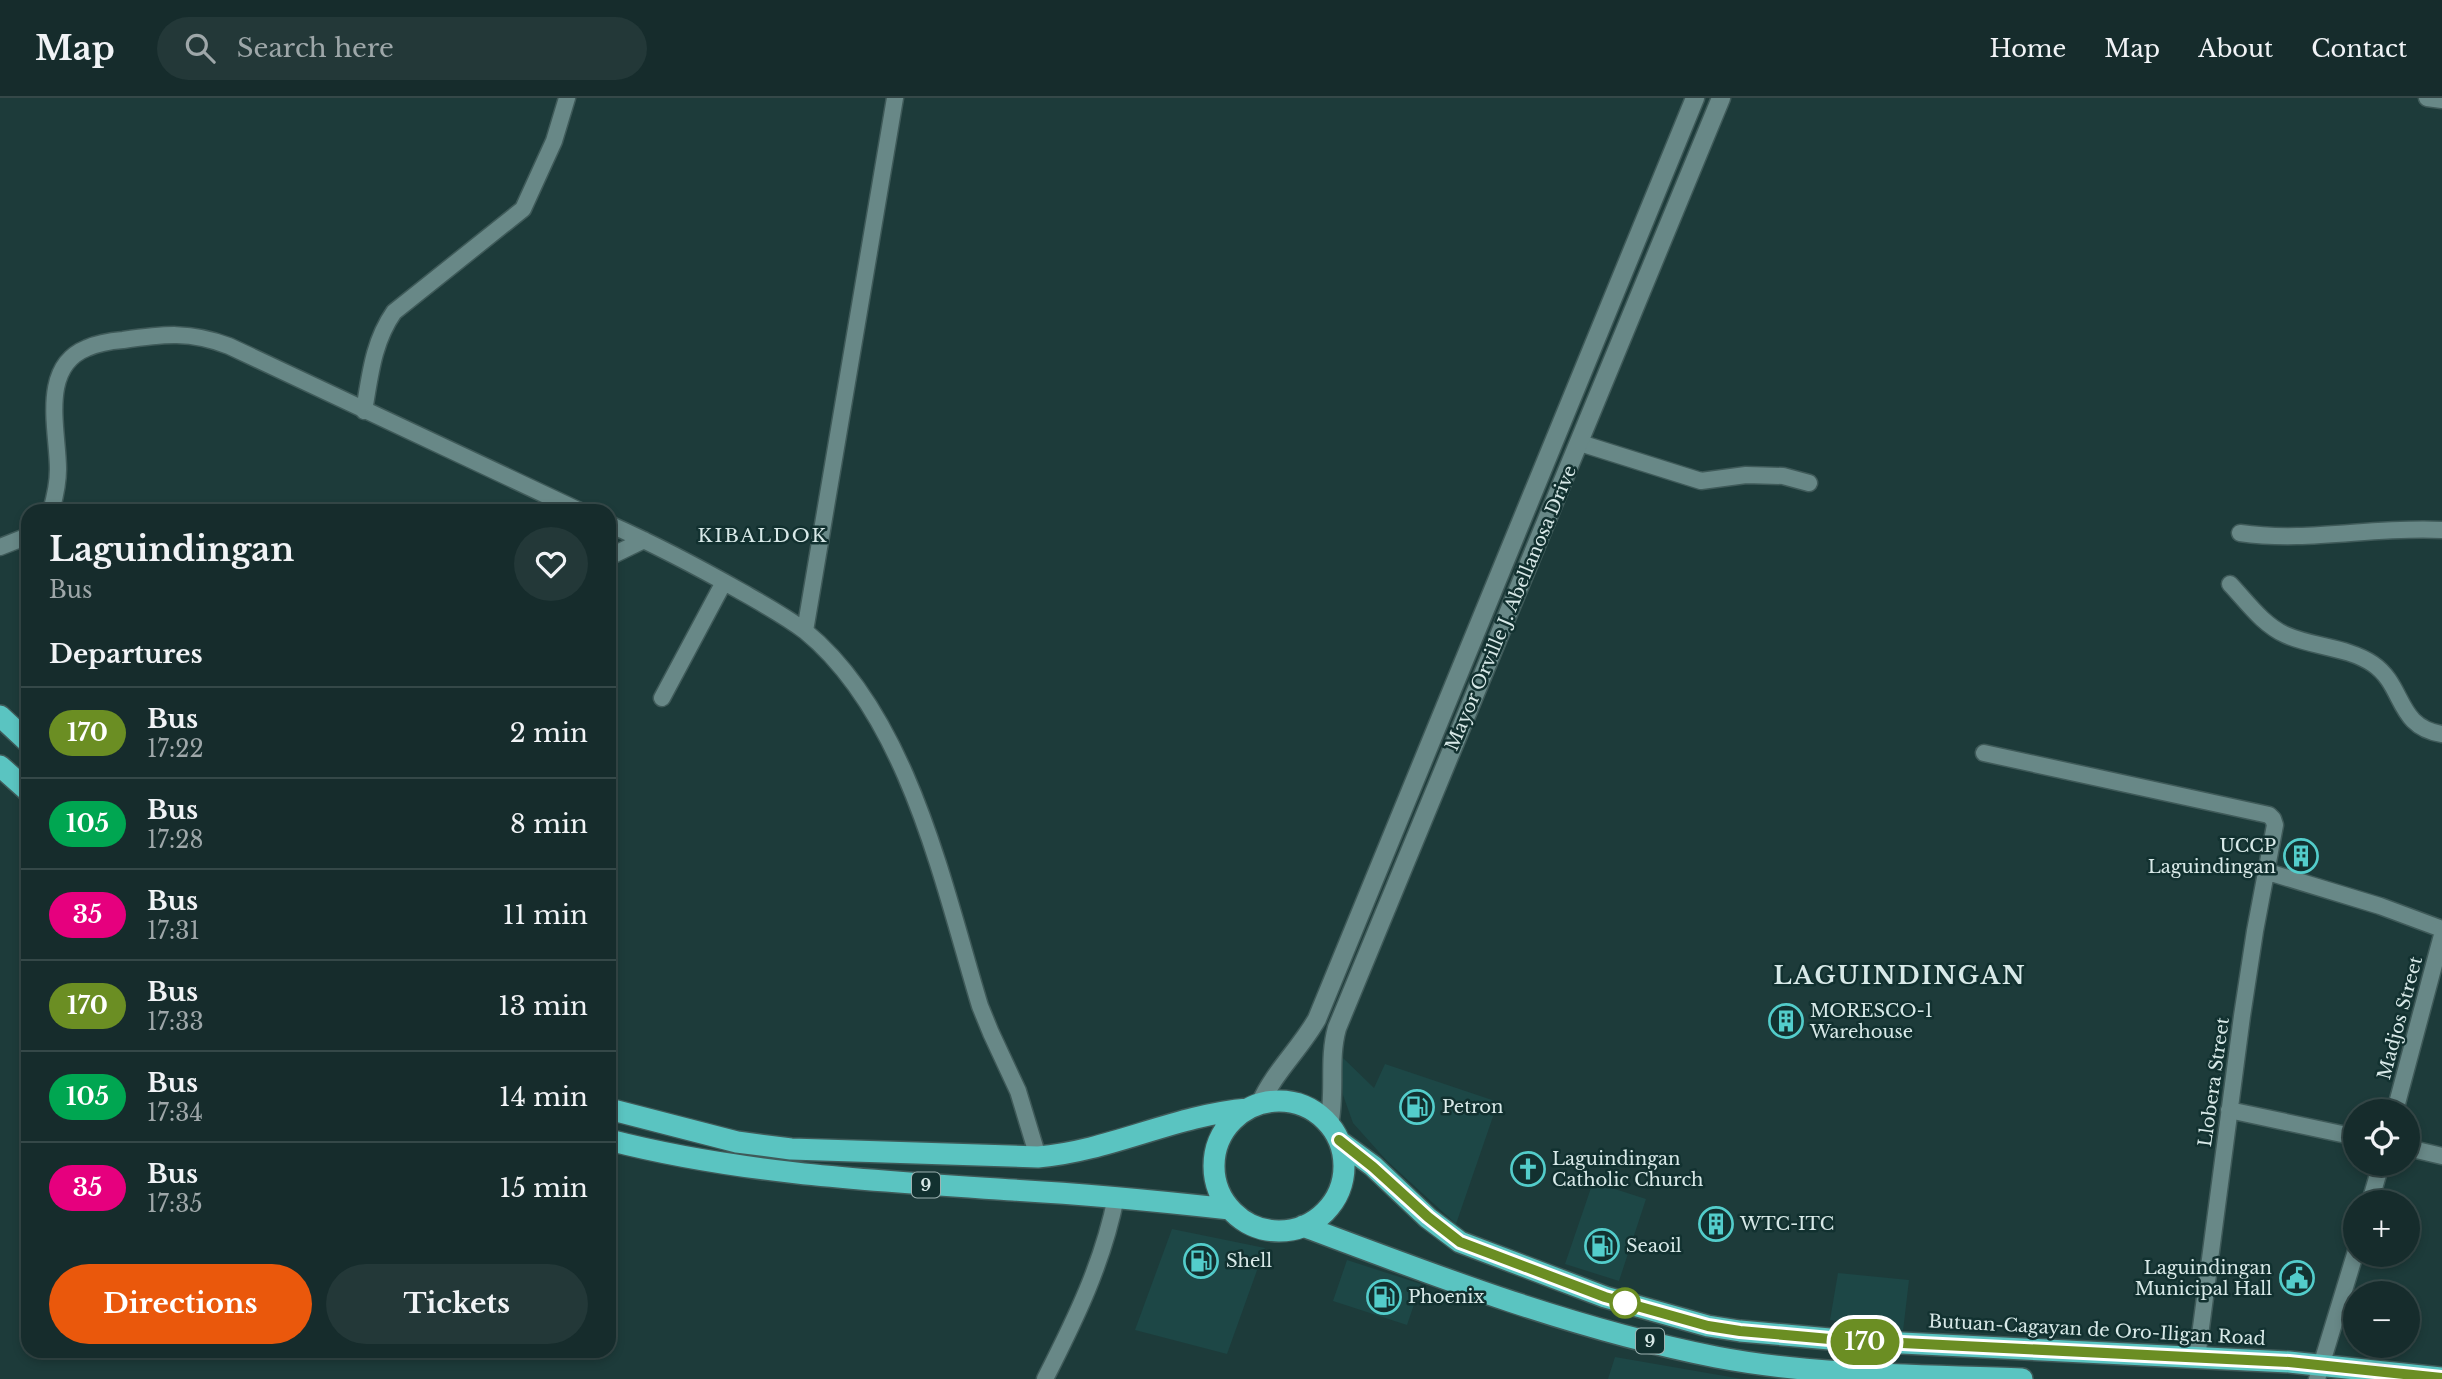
<!DOCTYPE html>
<html lang="en">
<head>
<meta charset="utf-8">
<style>
	:root { --surface:#162c2c; --page:#233838; --text:#f1f3f6; --muted:#9ea7a9; --line:#354848; --accent:#ea580c }
	body { margin:0; font-family:"Libre Baskerville",serif; background:var(--page); color:var(--text); height:100vh; display:flex; flex-direction:column; font-size:26px; white-space:nowrap }
	* { box-sizing:border-box; margin:0 }
	p { font-size:23px; color:var(--muted) }
	.icon { flex:none; width:38px; height:38px; fill:none; stroke:currentColor; stroke-width:2; stroke-linecap:round; stroke-linejoin:round }
	.map { position:relative; flex:1; overflow:hidden }
	.drawer { position:absolute; left:21px; top:406px; width:595px; height:854px; display:flex; flex-direction:column; background:var(--surface); border-radius:21px; box-shadow:0 4px 10px #0003,0 0 0 2px var(--line) }
	.drawer>* { flex:none }
	.badge { padding:0 14px; border-radius:23px; font-size:24px; line-height:46px }
	.fabs { position:absolute; left:2343px; top:1001px; display:grid; gap:14px }
	.fabs a { display:grid; place-items:center; width:77px; height:77px; border-radius:50%; background:var(--surface); box-shadow:0 4px 10px #0003,0 0 0 2px var(--line); font-size:35px }
	.map>.badge { position:absolute; translate:-50% -50%; box-shadow:0 0 0 4px #fff }
	h2 { padding:0 28px; font-size:26px; line-height:63px }
	.round { display:grid; place-items:center; flex:none; width:74px; height:74px; border-radius:37px; background:var(--page) }
	.summary { display:flex; align-items:center; justify-content:space-between; height:119px; padding:0 28px }
	h1 { font-size:33px; font-weight:700; line-height:52px }
	.cta { display:flex; gap:14px; margin-top:auto; padding:14px 28px }
	.cta a { flex:1; height:80px; border-radius:42px; background:var(--accent); color:#fff; font-size:28px; font-weight:700; line-height:80px; text-align:center }
	.cta a+a { background:var(--page); color:var(--text) }
	ul { padding:0; list-style:none }
	li { display:flex; align-items:center; gap:21px; height:91px; padding:0 28px; border-top:2px solid var(--line) }
	li div { flex:1 }
	li b { display:block; font-size:26px }
	li em { font-style:normal }
	li .badge { min-width:77px; font-weight:700; text-align:center }
	header { display:flex; align-items:center; gap:42px; box-sizing:border-box; height:98px; padding:0 35px; background:var(--surface); border-bottom:2px solid var(--line) }
	header strong { font-size:33px }
	nav { display:flex; gap:38px; margin-inline-start:auto; font-size:24px }
	.search { width:490px; height:63px; background:var(--page); display:flex; align-items:center; gap:18px; box-sizing:border-box; padding:0 24px; border-radius:38px; color:var(--muted); font-size:26px }
	.map>svg:first-child { display:block }
	.built { fill:#1d4746 }
	.lines { fill:none; stroke-linecap:round; stroke-linejoin:round }
	.street-casing { stroke:#3f5a59; stroke-width:19 }
	.secondary-casing { stroke:#3f5a59; stroke-width:21 }
	.highway-casing { stroke:#3f5a59; stroke-width:24 }
	.street { stroke:#688887; stroke-width:16 }
	.secondary { stroke:#688887; stroke-width:18 }
	.highway { stroke:#5ac4c1; stroke-width:21 }
	.line-casing { stroke:#fff; stroke-width:16 }
	.line { stroke:#6b8e23; stroke-width:10 }
	.stop-dot { fill:#fff; stroke:#6b8e23; stroke-width:3.5 }
	.labels { text-anchor:middle; stroke-width:5; stroke-linejoin:round; paint-order:stroke }
	.shield { fill:#123130; stroke:#9db2b1; stroke-width:2 }
	.shield-label { font-size:16px; font-weight:bold; fill:#d8e9e8 }
	.street-label { font-size:18px; fill:#d8e9e8; stroke:#123130 }
	.poi-label { font-size:18px; fill:#d8e9e8; stroke:#123130; text-anchor:start }
	.neighbourhood-label { font-size:19px; letter-spacing:2px; fill:#d8e9e8; stroke:#123130 }
	.district-label { font-size:24px; font-weight:bold; letter-spacing:2px; fill:#d8e9e8; stroke:#123130 }
</style>
</head>
<body>
<header>
<strong>Map</strong>
<div class="search"><svg class="icon" aria-label="search" viewBox="0 0 24 24"><circle cx="10" cy="10" r="6"/><path d="M15 15l6 6"/></svg>Search here</div>
<nav><a>Home</a><a>Map</a><a>About</a><a>Contact</a></nav>
</header>
<div class="map">
<svg width="2442" height="1281" viewBox="0 0 2442 1281">
	<rect width="100%" height="100%" fill="#1d3b3a"/>
	<!-- built -->
	<path class="built" d="M 1341,958 L 1374,990 L 1385,966 L 1498,1004 L 1456,1126 L 1387,1063 L 1353,1025 L 1343,997 Z
		M 1593,1084 L 1646,1101 L 1619,1183 L 1565,1166 Z
		M 1172,1131 L 1265,1150 L 1227,1256 L 1135,1232 Z
		M 1347,1162 L 1421,1186 L 1407,1227 L 1333,1203 Z
		M 1838,1175 L 1909,1182 L 1903,1233 L 1830,1222 Z
		M 1615,1259 L 1742,1281 L 1608,1281 Z"/>
	<g class="lines">
		<!-- street casing -->
		<g class="street-casing">
			<path id="street" d="M 2427,0 L 2442,2
				M 364,313 C 370,278 373,244 394,214 L 523,111 L 554,43 L 567,0
				M 1580,345 L 1701,383 L 1746,377 L 1783,378 L 1809,385
				M 51,413 C 55,399 58,386 58,371 C 58,333 39,269 87,250 C 98,245 111,243 123,242 C 164,236 190,233 229,248 L 580,413
				M 609,426 C 654,446 698,469 742,494 C 763,506 785,518 805,533 C 908,617 943,786 980,908 L 991,935 L 1018,993 L 1038,1059
				M 2240,435 C 2308,445 2374,428 2442,432
				M 0,449 L 28,438
				M 609,459 L 644,442
				M 2230,486 C 2247,504 2263,527 2286,537 C 2313,549 2348,549 2373,566 C 2405,588 2396,629 2442,636
				M 805,533 L 895,0
				M 662,600 L 724,484
				M 1984,655 L 2269,717 L 2273,721 L 2275,727 L 2255,833 L 2242,918 L 2197,1260
				M 2268,774 L 2380,808 L 2442,831
				M 2229,1012 L 2356,1039
				M 2395,1013 L 2442,837
				M 2408,1050 L 2442,1058
				M 2370,1104 L 2381,1066
				M 1045,1281 C 1075,1222 1103,1165 1116,1099
				M 2317,1281 L 2356,1153"/>
		</g>
		<!-- secondary casing -->
		<g class="secondary-casing">
			<path id="secondary" d="M 1260,1006 C 1274,974 1300,951 1317,921 L 1695,0
				M 1329,1027 C 1336,994 1328,962 1337,930 L 1721,0"/>
		</g>
		<!-- highway casing -->
		<g class="highway-casing">
			<path id="highway" d="M 0,618 L 28,644
				M 0,668 L 28,693
				M1214 1068a65 65 0 1 1 130 0a65 65 0 1 1-130 0Z
				M 609,1011 L 737,1044 L 791,1051 L 1038,1059 C 1110,1053 1175,1017 1248,1011
				M 609,1042 C 741,1076 877,1083 1013,1092 C 1086,1096 1158,1103 1230,1111
				M 1339,1043 L 1373,1068 L 1428,1120 L 1460,1144 L 1605,1199 L 1708,1228 L 1740,1233 L 1841,1242 L 2289,1264 L 2442,1280
				M 1303,1128 C 1438,1179 1574,1231 1716,1259 C 1815,1278 1921,1277 2022,1281"/>
		</g>
		<!-- street -->
		<use href="#street" class="street"/>
		<!-- secondary -->
		<use href="#secondary" class="secondary"/>
		<!-- highway -->
		<use href="#highway" class="highway"/>
	</g>
	<g class="lines">
		<!-- line casing -->
		<g class="line-casing">
			<path id="line" d="M 1339,1042 L 1373,1069 L 1428,1119 L 1460,1144 L 1605,1199 L 1708,1228 L 1740,1233 L 1841,1242 L 2289,1264 L 2442,1280"/>
		</g>
		<!-- line -->
		<use href="#line" class="line"/>
	</g>
	<!-- icons -->
	<defs>
		<g id="building-ring" transform="scale(1.75)"><circle r="9.5" fill="#123130" stroke="#53cdcb" stroke-width="1.5"/><path d="M-4-6H4V6H1V3H-1V6H-4ZM-2.5-4.3h1.7v1.8h-1.7ZM.8-4.3h1.7v1.8H.8ZM-2.5-1h1.7V.8h-1.7ZM.8-1h1.7V.8H.8Z" fill="#53cdcb"/></g>
		<g id="fuel-ring" transform="scale(1.75)"><circle r="9.5" fill="#123130" stroke="#53cdcb" stroke-width="1.5"/><path d="M-5.5-6h7V0h2V4h1.3V-2.5L3-4.5l.8-.8L6-3V5H2.5V1h-1V6h-7ZM-4.2-4.7v3.2H.2V-4.7Z" fill="#53cdcb"/></g>
		<g id="church-ring" transform="scale(1.75)"><circle r="9.5" fill="#123130" stroke="#53cdcb" stroke-width="1.5"/><path d="M-1.2-6h2.4v3.5h3.3v2.4h-3.3V6h-2.4V-.1h-3.3v-2.4h3.3Z" fill="#53cdcb"/></g>
		<g id="civic-ring" transform="scale(1.75)"><circle r="9.5" fill="#123130" stroke="#53cdcb" stroke-width="1.5"/><path d="M-.6-6.5H3V-4.5H.6V-3L4-1V1h2V6H-6V1h2V-1L-.6-3ZM-1.2 2.5V6h2.4V2.5Z" fill="#53cdcb"/></g>
	</defs>
	<g fill-rule="evenodd">
		<use href="#building-ring" x="2301" y="758"/>
		<use href="#building-ring" x="1786" y="923"/>
		<use href="#fuel-ring" x="1417" y="1009"/>
		<use href="#church-ring" x="1528" y="1071"/>
		<use href="#building-ring" x="1716" y="1126"/>
		<use href="#fuel-ring" x="1602" y="1148"/>
		<use href="#fuel-ring" x="1201" y="1163"/>
		<use href="#civic-ring" x="2297" y="1180"/>
		<use href="#fuel-ring" x="1384" y="1199"/>
	</g>
	<!-- markers -->
	<circle class="stop-dot" cx="1625" cy="1205" r="14"/>
	<g class="labels">
		<!-- shield labels -->
		<g class="shield">
			<rect x="912" y="1074.5" width="28" height="25" rx="5"/>
			<rect x="1636" y="1230.5" width="28" height="25" rx="5"/>
		</g>
		<g class="shield-label">
			<text x="926" y="1093">9</text>
			<text x="1650" y="1249">9</text>
		</g>
		<!-- street labels -->
		<g class="street-label">
			<text transform="translate(1511 510) rotate(-67)" y="6">Mayor Orville J. Abellanosa Drive</text>
			<text transform="translate(2400 920) rotate(-75)" y="6">Madjos Street</text>
			<text transform="translate(2214 984) rotate(-82)" y="6">Llobera Street</text>
			<text transform="translate(2097 1232) rotate(3)" y="6">Butuan-Cagayan de Oro-Iligan Road</text>
		</g>
		<!-- poi labels -->
		<g class="poi-label">
			<text x="2276" y="754" text-anchor="end">UCCP<tspan x="2276" dy="21">Laguindingan</tspan></text>
			<text x="1810" y="919">MORESCO-1<tspan x="1810" dy="21">Warehouse</tspan></text>
			<text x="1442" y="1015">Petron</text>
			<text x="1552" y="1067">Laguindingan<tspan x="1552" dy="21">Catholic Church</tspan></text>
			<text x="1740" y="1132">WTC-ITC</text>
			<text x="1626" y="1154">Seaoil</text>
			<text x="1226" y="1169">Shell</text>
			<text x="2272" y="1176" text-anchor="end">Laguindingan<tspan x="2272" dy="21">Municipal Hall</tspan></text>
			<text x="1408" y="1205">Phoenix</text>
		</g>
		<!-- neighbourhood labels -->
		<g class="neighbourhood-label">
			<text x="763" y="444">KIBALDOK</text>
		</g>
		<!-- district labels -->
		<g class="district-label">
			<text x="1900" y="886">LAGUINDINGAN</text>
		</g>
	</g>
</svg>
<div class="fabs">
<a><svg class="icon" aria-label="locate" viewBox="0 0 24 24"><circle cx="12" cy="12" r="6"/><path d="M12 2v4M12 18v4M2 12h4M18 12h4"/></svg></a>
<a>+</a>
<a>−</a>
</div>
<b class="badge" style="left:1865px;top:1244px;background:#6b8e23;color:#fff">170</b>
<section class="drawer">
<div class="summary"><div><h1>Laguindingan</h1><p>Bus</p></div><a class="round"><svg class="icon" aria-label="heart" viewBox="0 0 24 24"><path d="M12 20l-8-8c-3-5 5-10 8-4 3-6 11-1 8 4z"/></svg></a></div>
<h2>Departures</h2>
<ul>
<li><span class="badge" style="background:#6b8e23;color:#fff">170</span><div><b>Bus</b><p>17:22</p></div><em>2 min</em></li>
<li><span class="badge" style="background:#00a651;color:#fff">105</span><div><b>Bus</b><p>17:28</p></div><em>8 min</em></li>
<li><span class="badge" style="background:#e6007e;color:#fff">35</span><div><b>Bus</b><p>17:31</p></div><em>11 min</em></li>
<li><span class="badge" style="background:#6b8e23;color:#fff">170</span><div><b>Bus</b><p>17:33</p></div><em>13 min</em></li>
<li><span class="badge" style="background:#00a651;color:#fff">105</span><div><b>Bus</b><p>17:34</p></div><em>14 min</em></li>
<li><span class="badge" style="background:#e6007e;color:#fff">35</span><div><b>Bus</b><p>17:35</p></div><em>15 min</em></li>
</ul>
<div class="cta"><a>Directions</a><a>Tickets</a></div>
</section>
</div>
</body>
</html>
